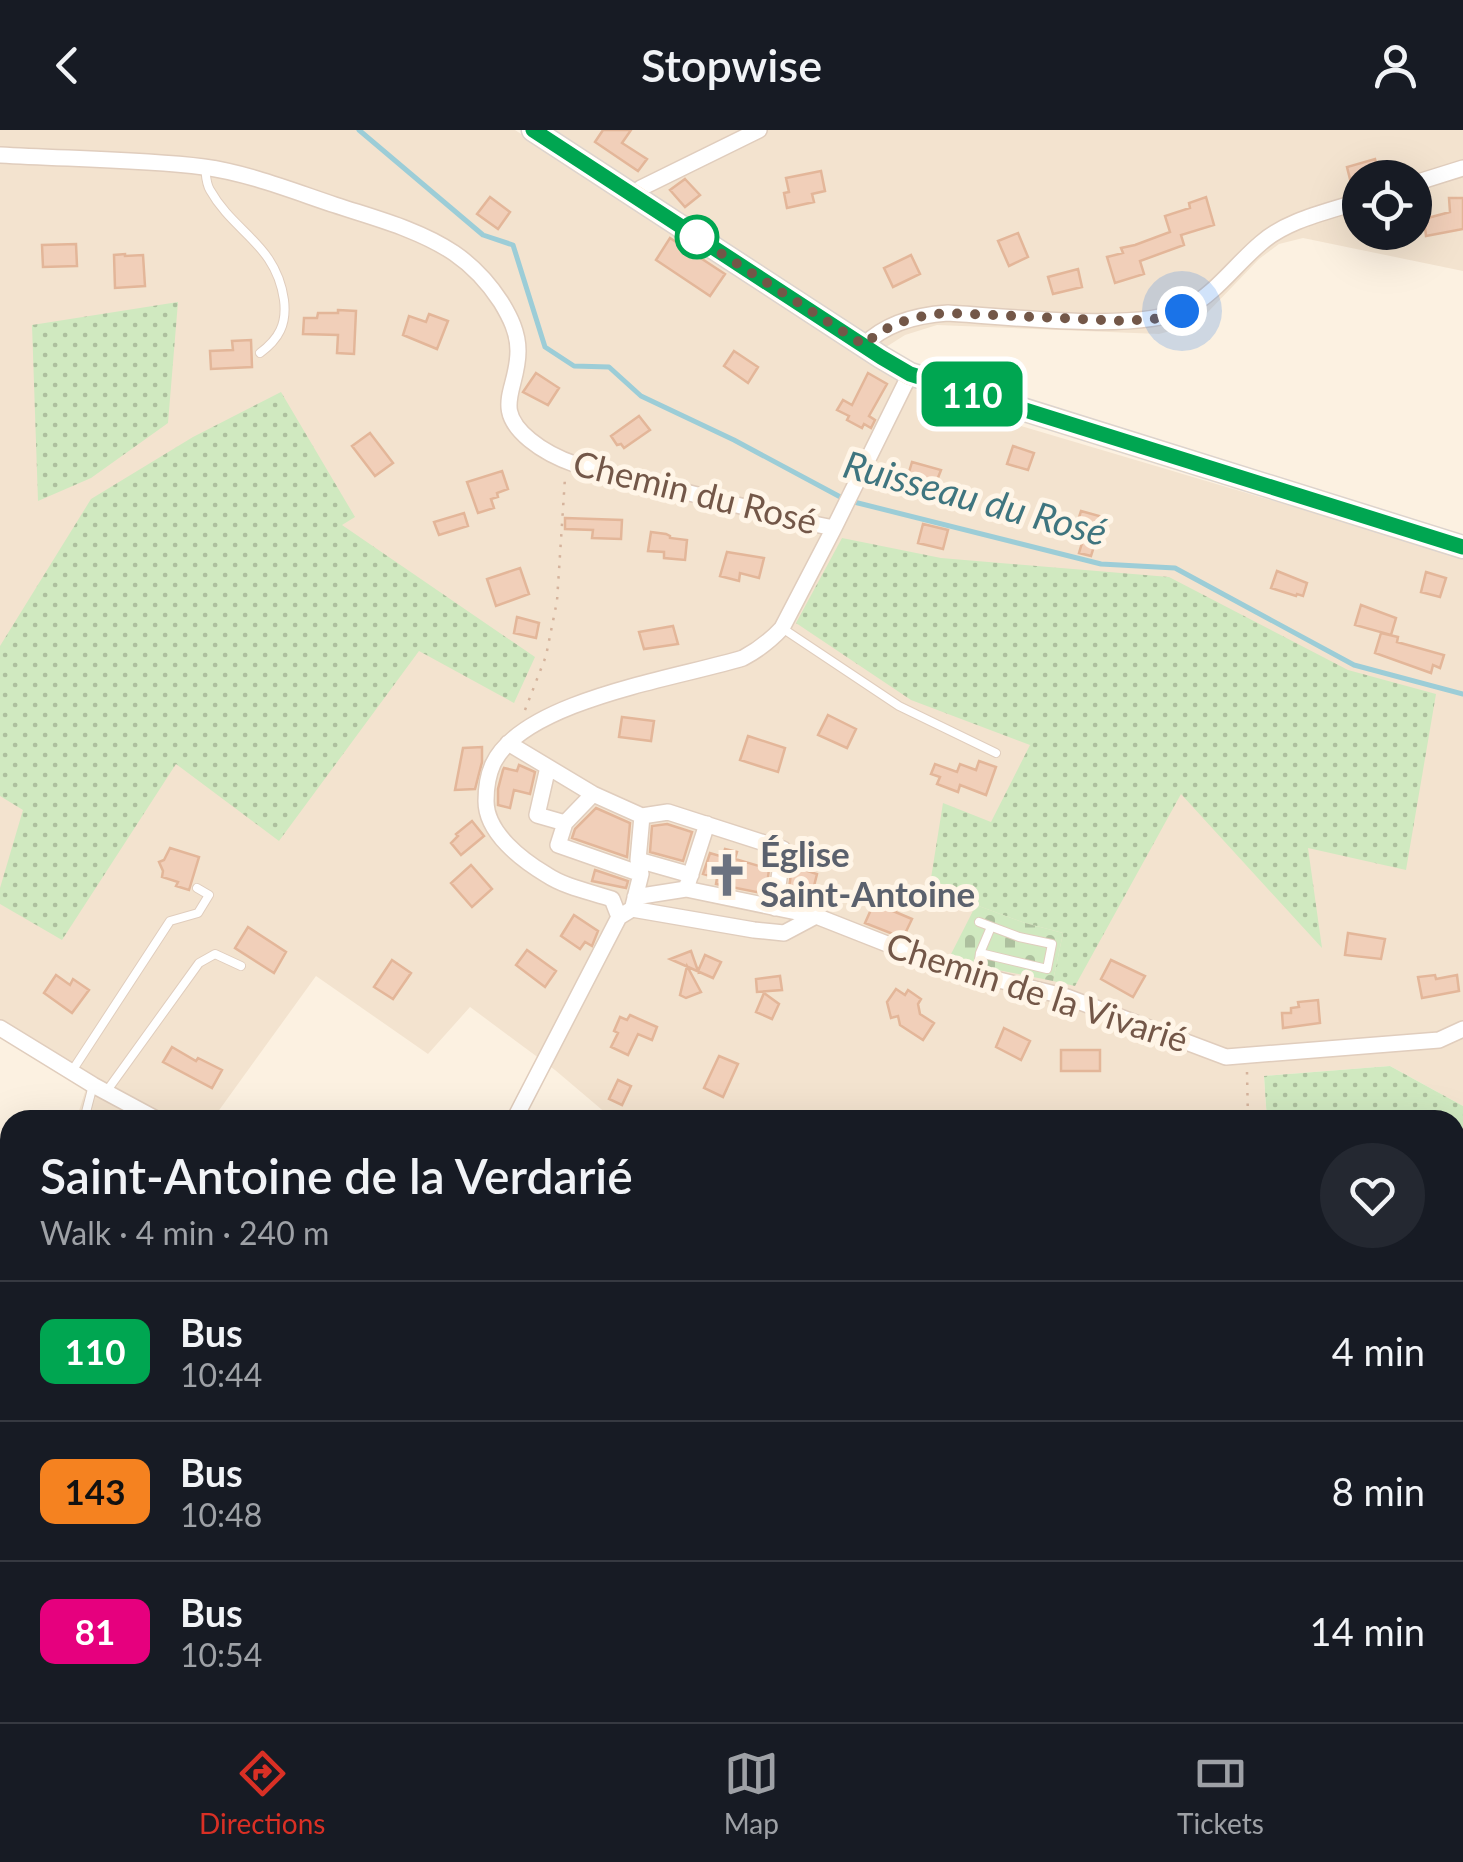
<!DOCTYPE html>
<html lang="en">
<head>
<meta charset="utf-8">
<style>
	:root { --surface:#171b24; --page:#242831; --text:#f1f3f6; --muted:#9ea1a6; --line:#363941; --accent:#d93025 }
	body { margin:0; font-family:Lato,sans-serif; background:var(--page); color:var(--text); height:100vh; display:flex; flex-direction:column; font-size:38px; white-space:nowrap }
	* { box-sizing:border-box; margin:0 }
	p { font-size:32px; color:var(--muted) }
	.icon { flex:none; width:55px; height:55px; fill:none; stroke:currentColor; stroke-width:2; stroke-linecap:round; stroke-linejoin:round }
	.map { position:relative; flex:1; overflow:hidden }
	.side { position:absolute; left:0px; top:980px; width:1465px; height:612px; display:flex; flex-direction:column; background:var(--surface); border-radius:30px 30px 0 0; box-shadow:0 10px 40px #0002 }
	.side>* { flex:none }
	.badge { padding:0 20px; border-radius:15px; font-size:35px; line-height:65px }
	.buttons { position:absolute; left:1342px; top:30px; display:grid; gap:20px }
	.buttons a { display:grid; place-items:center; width:90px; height:90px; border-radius:50%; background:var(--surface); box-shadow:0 10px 40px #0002; font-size:50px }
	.you { position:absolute; width:50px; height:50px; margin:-25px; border:8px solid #fff; border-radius:50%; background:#1a73e8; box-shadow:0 0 0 15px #1a73e833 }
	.map>.badge { position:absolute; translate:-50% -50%; box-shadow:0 0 0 5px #fff }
	.round { display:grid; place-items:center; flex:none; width:105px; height:105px; border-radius:52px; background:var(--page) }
	.headline { display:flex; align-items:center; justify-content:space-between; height:170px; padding:0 40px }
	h1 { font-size:48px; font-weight:600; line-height:75px }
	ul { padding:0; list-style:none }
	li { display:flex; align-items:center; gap:30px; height:140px; padding:0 40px; border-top:2px solid var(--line) }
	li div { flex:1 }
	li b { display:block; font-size:38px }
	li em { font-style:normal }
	li .badge { min-width:110px; font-weight:700; text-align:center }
	header { display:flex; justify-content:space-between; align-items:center; height:130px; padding:0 40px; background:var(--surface); font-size:45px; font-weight:600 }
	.dock { display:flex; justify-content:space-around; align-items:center; height:140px; border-top:2px solid var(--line); background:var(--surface); font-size:28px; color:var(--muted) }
	.dock a { display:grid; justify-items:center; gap:5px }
	.dock .active { color:var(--accent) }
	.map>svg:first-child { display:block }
	.residential { fill:#f3e3cf; fill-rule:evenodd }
	.green { fill:url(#green-dots) }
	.cemetery { fill:url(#cemetery-stones) }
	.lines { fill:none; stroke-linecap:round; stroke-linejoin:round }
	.stream { stroke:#9ccdd7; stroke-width:5 }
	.building { fill:#f1cfb9; stroke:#e3b699; stroke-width:2.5 }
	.service-casing { stroke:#e0cdbd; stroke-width:10 }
	.minor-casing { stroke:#e0cdbd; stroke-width:18 }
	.primary-casing { stroke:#dbd3cf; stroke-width:25 }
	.path { stroke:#d5b39c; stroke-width:2.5; stroke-dasharray:2.5 8; stroke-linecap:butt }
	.service { stroke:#fff; stroke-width:8 }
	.minor { stroke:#fff; stroke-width:15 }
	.primary { stroke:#fbd699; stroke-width:22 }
	.line-casing { stroke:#fff; stroke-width:22 }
	.line { stroke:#00a651; stroke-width:15 }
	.walk { stroke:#735748; stroke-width:10; stroke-dasharray:0 18 }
	.stop-dot { fill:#fff; stroke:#00a651; stroke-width:5 }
	.labels { text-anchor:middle; stroke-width:10; stroke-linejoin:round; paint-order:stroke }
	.street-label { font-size:35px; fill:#735748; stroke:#fff5e7 }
	.worship-label { font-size:35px; font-weight:bold; fill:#5b616d; stroke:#fff5e7; text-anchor:start }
	.water-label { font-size:38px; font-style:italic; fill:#3f757f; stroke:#fff5e7 }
</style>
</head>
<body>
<header><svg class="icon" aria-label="back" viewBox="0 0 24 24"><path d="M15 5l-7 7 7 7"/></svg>Stopwise<svg class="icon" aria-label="person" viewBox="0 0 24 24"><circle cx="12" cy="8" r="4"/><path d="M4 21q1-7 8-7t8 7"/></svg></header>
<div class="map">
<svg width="1463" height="1592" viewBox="0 0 1463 1592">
	<defs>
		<pattern id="green-dots" width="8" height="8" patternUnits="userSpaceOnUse" patternTransform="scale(2.5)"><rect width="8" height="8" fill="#d0e9c0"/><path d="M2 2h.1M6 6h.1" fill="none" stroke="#adc09e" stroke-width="1.8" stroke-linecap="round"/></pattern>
		<pattern id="cemetery-stones" width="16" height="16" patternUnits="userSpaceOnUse" patternTransform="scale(2.5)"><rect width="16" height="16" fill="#d0e9c0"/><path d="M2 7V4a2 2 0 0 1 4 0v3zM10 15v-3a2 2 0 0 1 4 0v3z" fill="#adc09e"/></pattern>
	</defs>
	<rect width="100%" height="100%" fill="#fcf1e1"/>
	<!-- residential -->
	<path class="residential" d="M 0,0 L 515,0 L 915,259 L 960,278 L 1463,427 L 1463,976 L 1390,936 L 1264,946 L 1267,990 L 614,990 L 555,940 L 470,877 L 428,924 L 316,846 L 212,990 L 76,990 L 86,959 L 0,905 Z
		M 554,0 L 1463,0 L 1463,141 L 1303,108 L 1279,114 L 1259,129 L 1207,183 L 1182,198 L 1159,204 L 937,195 L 905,205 L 886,217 ZM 1360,48 L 1415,48 L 1415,102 L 1360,102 Z
		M 625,1583 L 777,1583 L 776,1592 L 623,1592 Z"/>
	<!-- green -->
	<path class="green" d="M 178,172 L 168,293 L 91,348 L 38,371 L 32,195 Z
		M 281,262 L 355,387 L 342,395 L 535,527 L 514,573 L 419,521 L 279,711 L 176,634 L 62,810 L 0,774 L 0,758 L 23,680 L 0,666 L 0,516 L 91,369 L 193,307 Z
		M 842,408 L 941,428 L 1169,447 L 1348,540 L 1436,564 L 1406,740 L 1308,718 L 1322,818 L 1181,664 L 1075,856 L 1053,851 L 1063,803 L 1025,793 L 976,775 L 931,748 L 943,673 L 991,692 L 1030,615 L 911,570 L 796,493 Z
		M 1390,936 L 1463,976 L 1463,1435 L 1455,1438 L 1455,990 L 1267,990 L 1264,946 Z
		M 1387,1583 L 1390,1592 L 1172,1592 L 1171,1583 Z"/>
	<!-- cemetery -->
	<path class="cemetery" d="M 976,775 L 1025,793 L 1063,803 L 1053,851 L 948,830 Z"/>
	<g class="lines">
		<!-- stream -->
		<path class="stream" d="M 359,0 L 483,105 L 513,115 L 545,217 L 574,236 L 609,237 L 641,266 L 734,310 L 846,370 L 1101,434 L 1175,438 L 1354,535 L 1463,564"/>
	</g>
	<!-- building -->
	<path class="building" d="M 603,0 L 631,0 L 622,13 L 647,29 L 638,41 L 595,12 Z
		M 1375,29 L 1380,48 L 1360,48 L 1360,60 L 1353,61 L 1347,37 Z
		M 821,41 L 825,61 L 812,64 L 814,72 L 787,78 L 784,63 L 789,62 L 786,48 Z
		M 685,49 L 700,65 L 685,77 L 670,60 Z
		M 490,67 L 510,82 L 498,99 L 477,84 Z
		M 1206,67 L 1214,95 L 1181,105 L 1184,115 L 1140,131 L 1144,144 L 1115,153 L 1107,127 L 1123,123 L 1121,118 L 1135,115 L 1170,102 L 1165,86 L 1190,78 L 1189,73 Z
		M 1449,68 L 1463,68 L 1463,99 L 1426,106 L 1424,89 L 1450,82 Z
		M 1018,103 L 1028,127 L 1009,136 L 998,111 Z
		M 670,108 L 725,144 L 710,166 L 656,130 Z
		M 76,114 L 77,136 L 43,137 L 42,115 Z
		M 125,124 L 125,126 L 143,125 L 145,156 L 115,158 L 114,125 Z
		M 911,125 L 920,144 L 893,157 L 884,138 Z
		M 1078,139 L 1082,157 L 1053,164 L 1048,147 Z
		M 338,180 L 356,181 L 354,224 L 337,223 L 338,205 L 303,204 L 304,188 L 317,188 L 318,183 L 338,183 Z
		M 429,184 L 448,191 L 437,219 L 403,205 L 409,186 L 426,192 Z
		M 251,210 L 252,237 L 211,239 L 210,221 L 233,220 L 232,211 Z
		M 734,221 L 758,237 L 748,253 L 724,236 Z
		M 536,243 L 559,258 L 548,275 L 523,262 Z
		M 868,243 L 887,254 L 869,286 L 875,290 L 871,298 L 864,294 L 862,298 L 847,290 L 849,286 L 837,280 L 843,270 L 852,275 Z
		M 639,286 L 650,300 L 624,318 L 621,314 L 617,315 L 611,306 Z
		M 370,303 L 393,333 L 375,346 L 352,316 Z
		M 1013,316 L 1034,323 L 1028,340 L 1007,334 Z
		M 912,332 L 941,340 L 934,358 L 920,354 L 918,360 L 905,356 Z
		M 502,341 L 508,359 L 497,363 L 498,367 L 491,369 L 494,378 L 478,383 L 467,352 Z
		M 1081,381 L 1103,387 L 1091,426 L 1079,423 L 1085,403 L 1075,400 Z
		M 464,383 L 468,396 L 439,405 L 434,392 Z
		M 565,388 L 622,390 L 621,409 L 592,408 L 593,400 L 565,399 Z
		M 923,394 L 948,400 L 943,419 L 918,413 Z
		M 651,402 L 666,404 L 670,406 L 670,408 L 687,410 L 685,430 L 664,428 L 664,422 L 648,421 Z
		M 727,422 L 764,428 L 759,448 L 740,443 L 739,451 L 720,446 Z
		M 520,438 L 529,464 L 496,476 L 487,449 Z
		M 1277,441 L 1307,453 L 1303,466 L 1297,464 L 1296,466 L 1271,458 Z
		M 1426,442 L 1446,448 L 1440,467 L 1421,462 Z
		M 1361,475 L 1396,488 L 1391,505 L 1355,495 Z
		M 517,487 L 539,493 L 536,508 L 514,503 Z
		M 673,496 L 678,514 L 644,519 L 639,502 Z
		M 1381,503 L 1398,507 L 1397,512 L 1444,525 L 1440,538 L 1433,535 L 1431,543 L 1375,523 Z
		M 828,585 L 856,599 L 847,618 L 818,605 Z
		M 622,587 L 654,591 L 651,611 L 619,607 Z
		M 748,606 L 785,618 L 778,642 L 740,630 Z
		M 482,617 L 482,632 L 475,659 L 455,660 L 463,618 Z
		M 979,631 L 996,637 L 986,665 L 960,655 L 958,662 L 937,654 L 940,647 L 931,644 L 935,634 L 957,642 L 960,634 L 976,640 Z
		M 519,635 L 535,642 L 530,664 L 514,660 L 510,678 L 498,675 L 498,659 L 503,640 L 504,638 L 517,641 Z
		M 596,678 L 630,693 L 627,727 L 572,708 L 575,699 Z
		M 472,691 L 484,706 L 461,725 L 451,713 L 458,706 L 456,704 Z
		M 667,694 L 692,702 L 683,731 L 650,722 L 652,696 Z
		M 170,718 L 199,727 L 189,760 L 176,756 L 178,752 L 162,747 L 163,741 L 159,732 L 164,730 Z
		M 725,719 L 737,722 L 735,729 L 769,739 L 766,764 L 716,754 L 717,748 L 703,744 L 710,723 L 723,727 Z
		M 471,735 L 492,759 L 472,777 L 451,753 Z
		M 792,736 L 817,744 L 813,760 L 833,764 L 829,779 L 788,766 Z
		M 595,740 L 628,751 L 626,758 L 592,751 Z
		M 874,773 L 912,789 L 903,808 L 865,793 Z
		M 574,785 L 598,801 L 592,816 L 585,812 L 580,819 L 561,806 Z
		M 248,797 L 286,822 L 274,843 L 235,818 Z
		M 1348,803 L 1385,809 L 1381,829 L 1345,825 Z
		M 527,820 L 556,841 L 545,857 L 516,835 Z
		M 691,821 L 698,841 L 705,825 L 721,832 L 713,848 L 670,829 Z
		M 392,830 L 411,843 L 393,869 L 374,857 Z
		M 1111,830 L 1145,846 L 1133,867 L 1101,849 Z
		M 687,836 L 701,862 L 686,868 L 680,865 Z
		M 56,845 L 70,855 L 73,849 L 89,860 L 72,883 L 44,863 Z
		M 1435,845 L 1436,849 L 1457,845 L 1459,861 L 1422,868 L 1418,847 Z
		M 780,846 L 782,860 L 757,862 L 756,849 Z
		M 896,859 L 905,865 L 908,860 L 921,869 L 918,874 L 920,884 L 934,893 L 923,910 L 900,895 L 898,886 L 891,888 L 887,872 Z
		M 764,863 L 779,874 L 772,889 L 756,882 Z
		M 1318,870 L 1320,893 L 1283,898 L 1282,883 L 1291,883 L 1291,878 L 1299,877 L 1298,872 Z
		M 630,885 L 657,897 L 652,910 L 638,904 L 628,925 L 611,917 L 618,903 L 614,901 L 620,887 L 627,890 Z
		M 1004,898 L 1030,911 L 1021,930 L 996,917 Z
		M 172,917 L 196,931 L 198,928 L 222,940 L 212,958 L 163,932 Z
		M 1061,920 L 1100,920 L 1100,941 L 1061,941 Z
		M 719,926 L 738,934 L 723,967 L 704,958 Z
		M 618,950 L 631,956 L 622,975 L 609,969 Z"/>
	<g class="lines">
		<!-- service casing -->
		<g class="service-casing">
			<path id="service" d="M 205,37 C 206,45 206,54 210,60 C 234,103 276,114 284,170 C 287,194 279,209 260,223
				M 782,498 L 899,576 L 996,623
				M 980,823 L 991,797
				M 977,845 L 980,823 L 1047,839 L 1052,814 L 1019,807 L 979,792
				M 72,941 L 170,791 L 198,783 L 209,765 L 197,758
				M 106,962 L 199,833 L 215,824 L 241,836
				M 84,990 L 93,955
				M 0,1188 L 10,1170
				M 0,1397 L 10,1415"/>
		</g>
		<!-- minor casing -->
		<g class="minor-casing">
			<path id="minor" d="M 0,25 C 68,29 137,29 204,37 C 248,43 293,61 335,75 C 374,88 418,99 454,123 C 473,136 488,152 501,172 C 510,187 518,202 518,221 C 518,260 491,278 530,310 C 564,338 609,343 650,353 C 701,366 752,379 804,392 L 834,398
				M 1415,53 L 1463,38
				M 631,66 L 641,58 L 759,0
				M 864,215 C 886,193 917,185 948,183 C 1003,186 1140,203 1186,179 C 1216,163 1235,135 1261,113 C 1287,90 1327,82 1360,71
				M 508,613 L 593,664 L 642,686 L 668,682 L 783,719 L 775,778
				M 548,637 L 537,685 L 565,693
				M 593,664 L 565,693 L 558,715 L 641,744
				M 638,730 L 691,745
				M 686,759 L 707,694
				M 635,767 L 686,759 L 816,786
				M 633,776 L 641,744 L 638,730 L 642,686
				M 619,787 L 632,779 L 754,800 L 784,803 L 816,786 L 943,836 L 1067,867 L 1226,927 L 1439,910 L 1463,899
				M 0,898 L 93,955 L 158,990
				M 514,990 L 619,787 L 612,769 C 591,762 565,757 547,745 C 522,730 486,703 486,671 C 486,660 488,645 493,634 C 523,570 679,548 743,528 C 758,520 770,511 782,498 L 834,398 L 910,244
				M 625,1592 L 626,1582"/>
		</g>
		<!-- primary casing -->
		<g class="primary-casing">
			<path id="primary" d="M 533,0 L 881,227 L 910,244 L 1463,417"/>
		</g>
		<!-- path -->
		<path class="path" d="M 525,580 L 546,526 L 557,471 L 565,348
			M 1247,942 L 1248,990"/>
		<!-- service -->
		<use href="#service" class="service"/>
		<!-- minor -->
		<use href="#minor" class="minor"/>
		<!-- primary -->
		<use href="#primary" class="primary"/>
	</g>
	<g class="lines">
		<!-- line casing -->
		<g class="line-casing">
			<path id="line" d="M 533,0 L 881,227 L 910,244 L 1463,417"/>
		</g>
		<!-- line -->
		<use href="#line" class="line"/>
		<!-- walk -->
		<path class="walk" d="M 697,107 L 694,106 L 864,215 C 887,193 917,185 948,183 L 1124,191 L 1164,188 L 1182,181"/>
	</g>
	<!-- icons -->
	<defs>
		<g id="church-bare" transform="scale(3.45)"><path d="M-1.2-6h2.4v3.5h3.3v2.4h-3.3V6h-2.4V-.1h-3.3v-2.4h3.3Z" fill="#6b7280" stroke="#fff5e7" stroke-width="2.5" paint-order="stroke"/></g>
	</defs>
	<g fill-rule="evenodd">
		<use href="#church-bare" x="727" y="745"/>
	</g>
	<!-- markers -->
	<circle class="stop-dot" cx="697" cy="107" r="20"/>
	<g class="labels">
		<!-- street labels -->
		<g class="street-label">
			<text transform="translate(695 363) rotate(14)" y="12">Chemin du Rosé</text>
			<text transform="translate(1037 863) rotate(18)" y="12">Chemin de la Vivarié</text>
		</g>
		<!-- worship labels -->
		<g class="worship-label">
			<text x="760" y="737">Église<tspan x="760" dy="40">Saint-Antoine</tspan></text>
		</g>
		<!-- water labels -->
		<g class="water-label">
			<text transform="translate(975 369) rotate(15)" y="13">Ruisseau du Rosé</text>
		</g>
	</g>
</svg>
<div class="buttons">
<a><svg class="icon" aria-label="locate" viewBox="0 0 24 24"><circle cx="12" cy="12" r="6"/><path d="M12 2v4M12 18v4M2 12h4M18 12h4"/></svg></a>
</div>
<div class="you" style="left:1182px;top:181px"></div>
<b class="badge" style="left:972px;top:264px;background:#00a651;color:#fff">110</b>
<section class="side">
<div class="headline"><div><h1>Saint-Antoine de la Verdarié</h1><p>Walk · 4 min · 240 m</p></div><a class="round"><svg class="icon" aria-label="heart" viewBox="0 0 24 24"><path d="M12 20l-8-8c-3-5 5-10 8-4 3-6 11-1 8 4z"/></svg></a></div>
<ul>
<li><span class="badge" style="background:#00a651;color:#fff">110</span><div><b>Bus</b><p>10:44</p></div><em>4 min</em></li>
<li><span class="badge" style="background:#f58220;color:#111">143</span><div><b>Bus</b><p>10:48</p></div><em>8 min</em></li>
<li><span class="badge" style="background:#e6007e;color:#fff">81</span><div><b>Bus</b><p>10:54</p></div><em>14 min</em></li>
</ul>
</section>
</div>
<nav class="dock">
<a class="active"><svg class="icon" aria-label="directions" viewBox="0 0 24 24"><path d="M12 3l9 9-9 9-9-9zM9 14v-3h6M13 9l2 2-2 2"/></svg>Directions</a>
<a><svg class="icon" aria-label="map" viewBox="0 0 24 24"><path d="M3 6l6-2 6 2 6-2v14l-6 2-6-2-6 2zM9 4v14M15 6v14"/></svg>Map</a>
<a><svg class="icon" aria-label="tickets" viewBox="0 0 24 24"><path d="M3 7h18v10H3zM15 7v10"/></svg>Tickets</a>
</nav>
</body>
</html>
